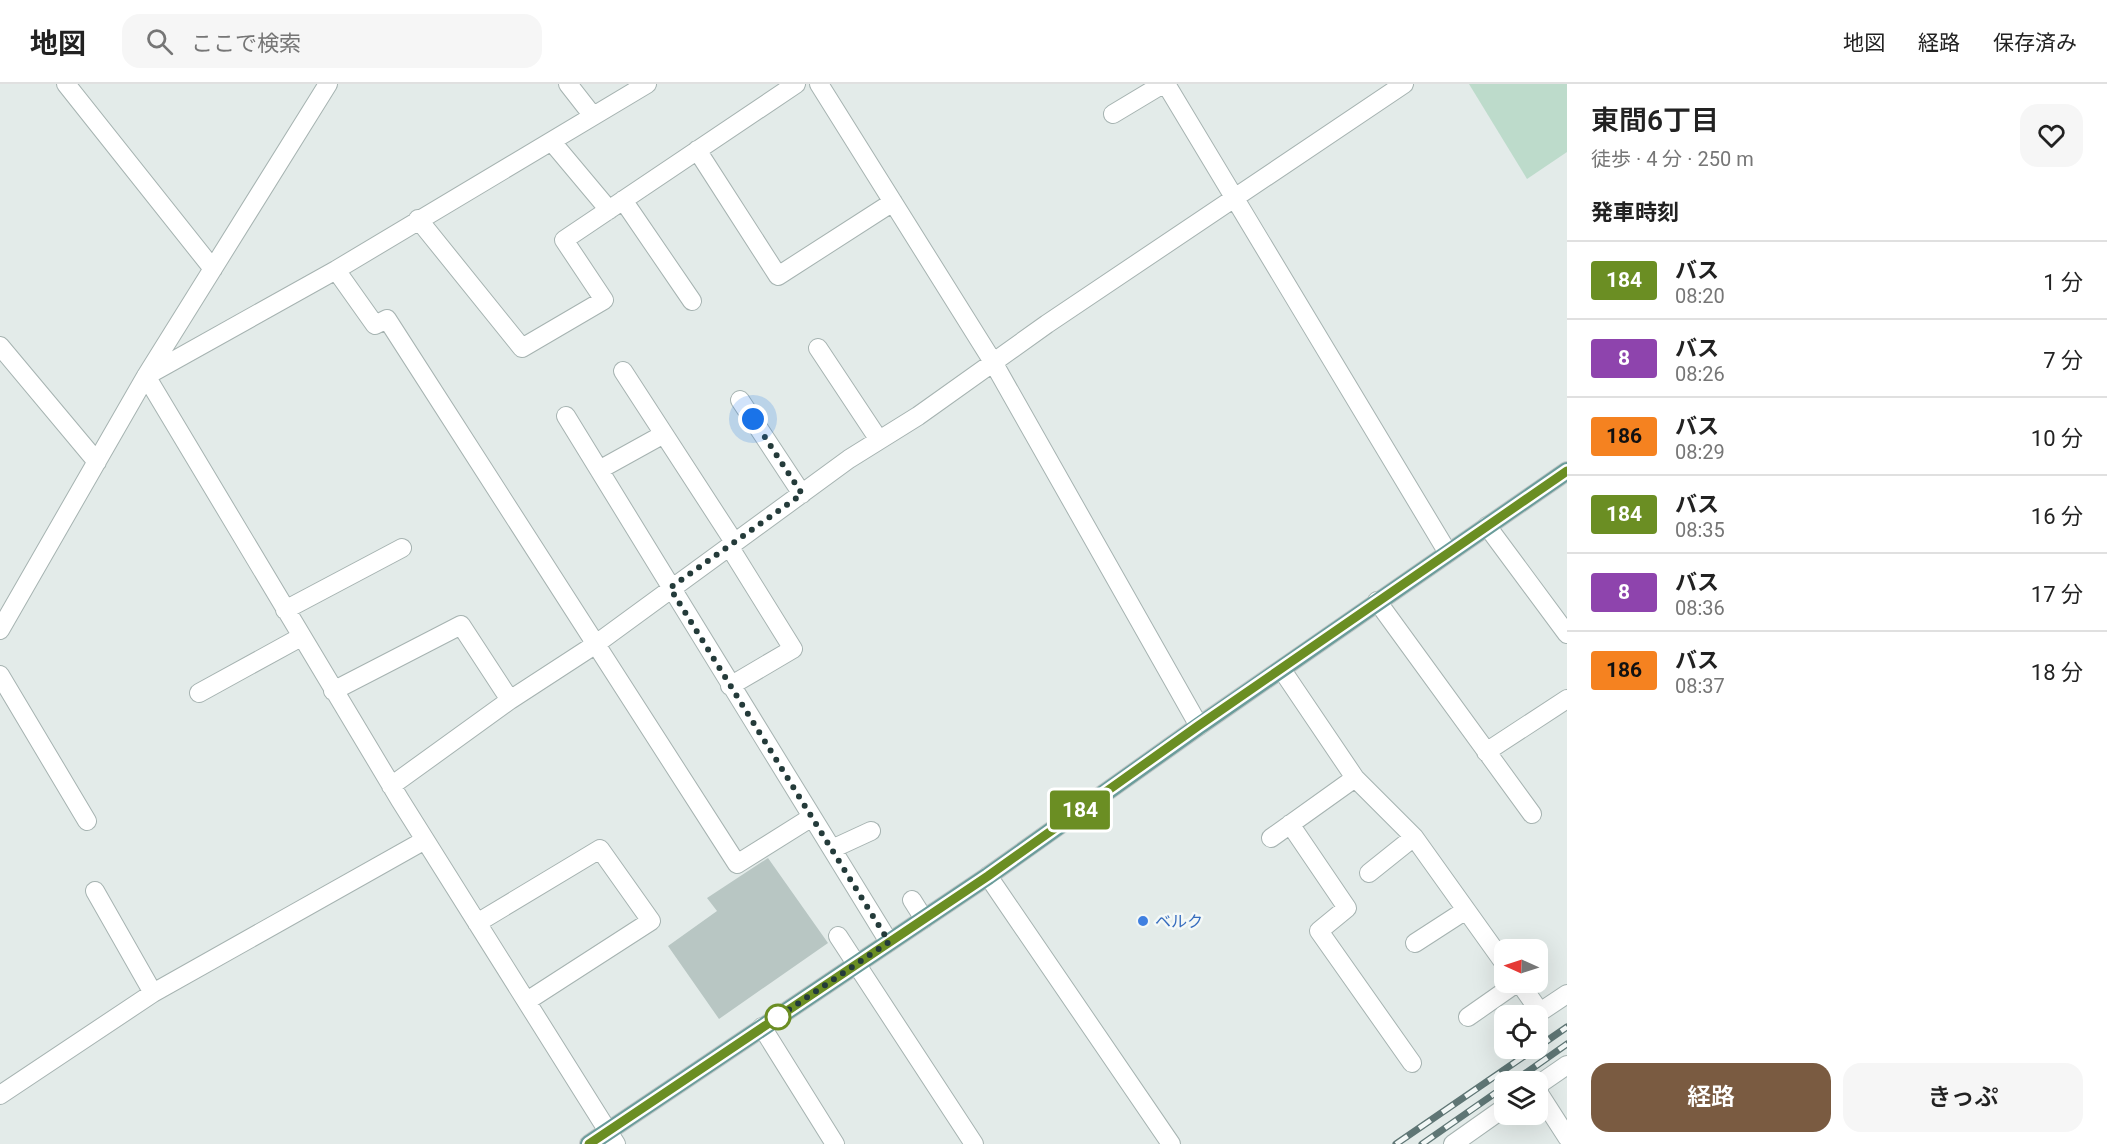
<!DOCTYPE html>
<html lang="ja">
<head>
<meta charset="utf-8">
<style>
	:root { --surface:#fff; --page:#f6f6f6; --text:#222; --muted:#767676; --line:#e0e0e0; --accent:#7a5b41 }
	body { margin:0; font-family:Roboto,"Noto Sans JP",sans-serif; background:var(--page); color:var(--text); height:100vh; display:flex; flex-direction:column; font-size:22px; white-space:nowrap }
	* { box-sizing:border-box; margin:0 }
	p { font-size:20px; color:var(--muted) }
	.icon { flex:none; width:33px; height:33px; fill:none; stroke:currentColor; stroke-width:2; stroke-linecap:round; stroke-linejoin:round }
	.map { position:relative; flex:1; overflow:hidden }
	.details { display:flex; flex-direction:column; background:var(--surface); width:540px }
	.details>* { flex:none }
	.badge { padding:0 12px; border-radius:4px; font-size:21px; line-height:39px }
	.needle { width:39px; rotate:273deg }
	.fabs { position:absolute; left:1494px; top:855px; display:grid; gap:12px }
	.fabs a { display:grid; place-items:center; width:54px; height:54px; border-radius:12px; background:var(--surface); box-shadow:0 6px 24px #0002; font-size:30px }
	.you { position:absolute; width:30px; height:30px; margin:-15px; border:4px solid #fff; border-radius:50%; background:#1a73e8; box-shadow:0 0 0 9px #1a73e833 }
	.map>.badge { position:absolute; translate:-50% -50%; box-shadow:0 0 0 3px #fff }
	h2 { padding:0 24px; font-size:22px; line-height:54px }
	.round { display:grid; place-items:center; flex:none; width:63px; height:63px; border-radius:18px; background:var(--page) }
	.overview { display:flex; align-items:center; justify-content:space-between; height:102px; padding:0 24px }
	h1 { font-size:28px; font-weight:600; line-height:45px }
	.button { display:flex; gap:12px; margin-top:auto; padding:12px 24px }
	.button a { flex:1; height:69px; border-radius:18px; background:var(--accent); color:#fff; font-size:24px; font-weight:600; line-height:69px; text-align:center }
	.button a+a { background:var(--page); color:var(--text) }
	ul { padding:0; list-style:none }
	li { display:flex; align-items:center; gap:18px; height:78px; padding:0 24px; border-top:2px solid var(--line) }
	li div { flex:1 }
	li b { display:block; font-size:22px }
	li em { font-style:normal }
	li .badge { min-width:66px; font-weight:700; text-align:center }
	header { display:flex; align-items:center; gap:36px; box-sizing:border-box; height:84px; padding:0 30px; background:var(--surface); border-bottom:2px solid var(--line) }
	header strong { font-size:28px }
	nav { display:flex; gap:33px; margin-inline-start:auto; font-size:21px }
	.search { width:420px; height:54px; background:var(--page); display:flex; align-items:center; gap:15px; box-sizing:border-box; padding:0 21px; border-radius:18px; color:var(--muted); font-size:22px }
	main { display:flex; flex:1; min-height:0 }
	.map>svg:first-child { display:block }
	.green { fill:#bddbcb }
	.building { fill:#b8c6c3 }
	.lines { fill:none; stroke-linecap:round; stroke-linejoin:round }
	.minor-casing { stroke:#a6b3b1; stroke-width:20 }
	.major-casing { stroke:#c2c8c8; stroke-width:20 }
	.minor { stroke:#fff; stroke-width:18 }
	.major { stroke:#6b9d9b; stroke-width:18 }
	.rail-casing { stroke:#5f7675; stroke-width:7 }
	.rail { stroke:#f3f8f7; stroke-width:4.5; stroke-dasharray:14; stroke-linecap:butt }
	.line-casing { stroke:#fff; stroke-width:14 }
	.line { stroke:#6b8e23; stroke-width:9 }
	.walk { stroke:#243b3a; stroke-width:6; stroke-dasharray:0 10.8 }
	.shop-dot { fill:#3f7fe0; stroke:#f3f8f7; stroke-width:2 }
	.stop-dot { fill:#fff; stroke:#6b8e23; stroke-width:3 }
	.labels { text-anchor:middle; stroke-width:5; stroke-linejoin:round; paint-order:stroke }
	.shop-label { font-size:16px; fill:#366cbe; stroke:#f3f8f7; text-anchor:start }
</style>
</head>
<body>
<header>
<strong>地図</strong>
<div class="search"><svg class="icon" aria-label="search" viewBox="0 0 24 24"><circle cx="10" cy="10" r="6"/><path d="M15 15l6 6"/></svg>ここで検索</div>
<nav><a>地図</a><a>経路</a><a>保存済み</a></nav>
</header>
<main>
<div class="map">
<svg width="1567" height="1060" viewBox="0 0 1567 1060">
	<rect width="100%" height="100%" fill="#e3ebe9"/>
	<!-- green -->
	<path class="green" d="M 1469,0 L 1567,0 L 1567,68 L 1527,95 Z"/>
	<!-- building -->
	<path class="building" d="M 768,774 L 828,859 L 719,935 L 668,862 L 717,827 L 707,814 Z"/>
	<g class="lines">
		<!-- minor casing -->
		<g class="minor-casing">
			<path id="minor" d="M 66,0 L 213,185
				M 568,0 L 593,32
				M 819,0 L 993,278 L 1199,642
				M 1166,0 L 1448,469
				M 1113,30 L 1163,0
				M 552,58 L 609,126
				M 697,66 L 778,192 L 893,118
				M 623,116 L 692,217
				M 418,135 L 522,264 L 604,216 L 564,156 L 796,0
				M 336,186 L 375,241 L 387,235 L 737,780 L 812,733
				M 0,262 L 97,378
				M 818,264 L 879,356
				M 623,287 L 734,458
				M 148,291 L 336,186 L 647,0
				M 146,292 L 400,716 L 616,1060
				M 740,316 L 802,410
				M 566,332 L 889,858
				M 599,386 L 664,350
				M 1487,442 L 1567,550
				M 729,462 L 793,565 L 730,602
				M 1377,517 L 1532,730
				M 285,526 L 402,464
				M 0,546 L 146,292 L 328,0
				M 1282,586 L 1355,694 L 1414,753 L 1504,879
				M 0,591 L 87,737
				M 333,607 L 461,541 L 510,616
				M 199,609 L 301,553
				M 1486,668 L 1567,615
				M 391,702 L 510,616 L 596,560 L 849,375 L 918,332 L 1047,240 L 1404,0
				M 1290,740 L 1347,824 L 1319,847 L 1412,979
				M 1271,754 L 1355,694
				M 832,765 L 871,747
				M 1369,789 L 1414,753
				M 988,792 L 1171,1060
				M 95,807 L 153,909
				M 912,816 L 924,835
				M 477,839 L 600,765 L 651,837 L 527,917
				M 838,852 L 974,1060
				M 1415,859 L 1466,826
				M 1519,898 L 1540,928 L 1567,910
				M 1468,933 L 1518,898
				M 762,943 L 835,1060
				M 1538,1001 L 1567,981
				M 1538,1008 L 1567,1053
				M 0,1011 L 153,909 L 425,756
				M 1453,1060 L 1504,1024"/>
		</g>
		<!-- major casing -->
		<g class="major-casing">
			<path id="major" d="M 589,1060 L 988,792 L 1199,642 L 1567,387"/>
		</g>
		<!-- minor -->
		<use href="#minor" class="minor"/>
		<!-- major -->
		<use href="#major" class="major"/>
		<!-- rail casing -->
		<g class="rail-casing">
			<path id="rail" d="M 1538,963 L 1567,943
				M 1513,998 L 1567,960
				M 1396,1060 L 1536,964
				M 1422,1060 L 1504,1003"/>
		</g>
		<!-- rail -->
		<use href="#rail" class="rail"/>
	</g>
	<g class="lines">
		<!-- line casing -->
		<g class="line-casing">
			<path id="line" d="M 589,1060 L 988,792 L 1198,642 L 1567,387"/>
		</g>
		<!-- line -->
		<use href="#line" class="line"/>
		<!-- walk -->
		<path class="walk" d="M 753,335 L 802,410 L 670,504 L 889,858 L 778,933"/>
	</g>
	<!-- markers -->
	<circle class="shop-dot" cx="1143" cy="837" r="6"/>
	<circle class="stop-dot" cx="778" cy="933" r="12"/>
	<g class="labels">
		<!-- shop labels -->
		<g class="shop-label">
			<text x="1155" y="843">ベルク</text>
		</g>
	</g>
</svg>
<div class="fabs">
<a><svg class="needle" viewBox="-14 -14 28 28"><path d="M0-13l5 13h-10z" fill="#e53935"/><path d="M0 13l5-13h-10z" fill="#767676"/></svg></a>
<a><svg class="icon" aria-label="locate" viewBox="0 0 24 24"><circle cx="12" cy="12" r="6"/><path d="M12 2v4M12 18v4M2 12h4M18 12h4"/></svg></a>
<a><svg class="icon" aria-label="layers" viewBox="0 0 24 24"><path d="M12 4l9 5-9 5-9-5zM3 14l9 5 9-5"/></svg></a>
</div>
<div class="you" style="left:753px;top:335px"></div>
<b class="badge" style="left:1080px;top:726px;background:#6b8e23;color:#fff">184</b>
</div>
<section class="details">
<div class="overview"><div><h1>東間6丁目</h1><p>徒歩 · 4 分 · 250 m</p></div><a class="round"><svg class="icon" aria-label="heart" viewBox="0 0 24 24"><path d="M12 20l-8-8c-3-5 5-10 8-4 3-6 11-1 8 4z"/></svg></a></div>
<h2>発車時刻</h2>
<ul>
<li><span class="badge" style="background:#6b8e23;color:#fff">184</span><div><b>バス</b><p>08:20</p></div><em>1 分</em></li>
<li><span class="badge" style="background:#8e44ad;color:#fff">8</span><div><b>バス</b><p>08:26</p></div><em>7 分</em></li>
<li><span class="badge" style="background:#f58220;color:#111">186</span><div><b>バス</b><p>08:29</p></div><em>10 分</em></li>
<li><span class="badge" style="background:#6b8e23;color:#fff">184</span><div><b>バス</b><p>08:35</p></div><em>16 分</em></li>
<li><span class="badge" style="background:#8e44ad;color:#fff">8</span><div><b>バス</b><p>08:36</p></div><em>17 分</em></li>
<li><span class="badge" style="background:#f58220;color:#111">186</span><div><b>バス</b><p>08:37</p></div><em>18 分</em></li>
</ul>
<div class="button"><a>経路</a><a>きっぷ</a></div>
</section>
</main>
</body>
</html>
